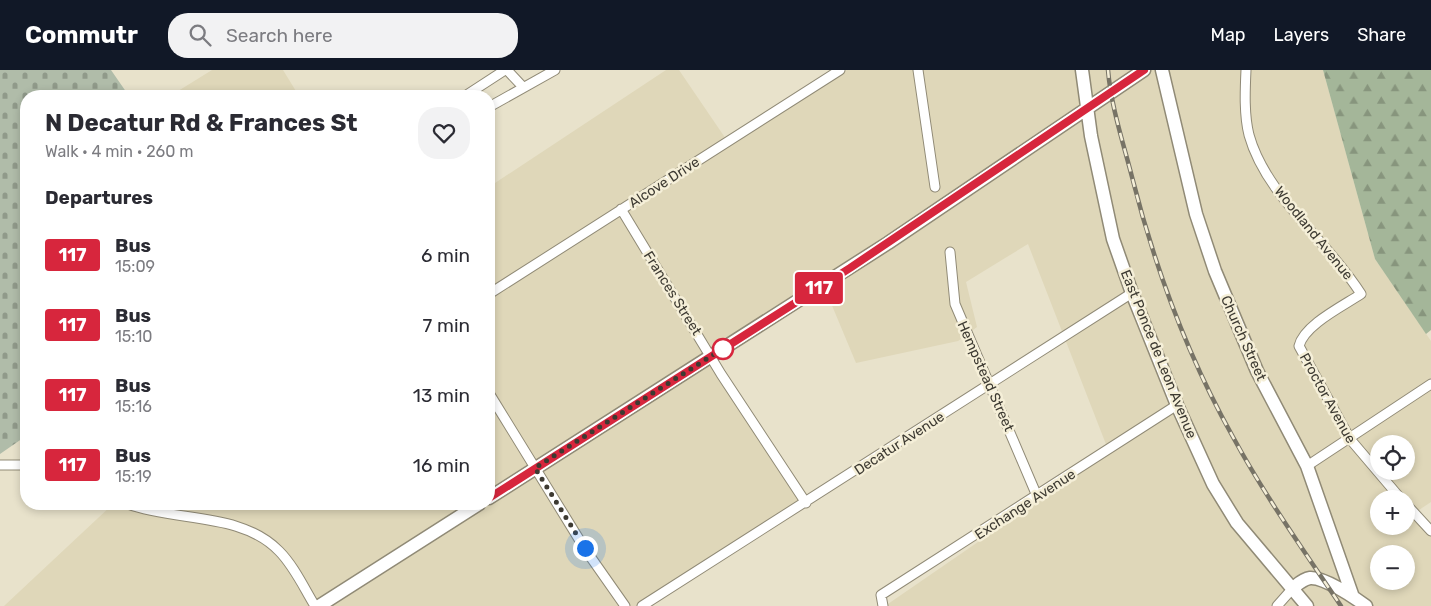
<!DOCTYPE html>
<html lang="en">
<head>
<meta charset="utf-8">
<style>
	:root { --surface:#fff; --page:#f2f2f3; --text:#2b2b33; --muted:#7c7c81; --accent:#111827 }
	body { margin:0; font-family:Rubik,sans-serif; background:var(--page); color:var(--text); height:100vh; display:flex; flex-direction:column; font-size:19px; white-space:nowrap }
	* { box-sizing:border-box; margin:0 }
	p { font-size:16px; color:var(--muted) }
	.icon { flex:none; width:28px; height:28px; fill:none; stroke:currentColor; stroke-width:2; stroke-linecap:round; stroke-linejoin:round }
	.map { position:relative; flex:1; overflow:hidden }
	.details { position:absolute; left:20px; top:20px; width:475px; height:420px; display:flex; flex-direction:column; background:var(--surface); border-radius:20px; box-shadow:0 2px 8px #0003 }
	.details>* { flex:none }
	.badge { padding:0 10px; border-radius:4px; font-size:18px; line-height:32px }
	.fabs { position:absolute; left:1370px; top:365px; display:grid; gap:10px }
	.fabs a { display:grid; place-items:center; width:45px; height:45px; border-radius:50%; background:var(--surface); box-shadow:0 2px 8px #0003; font-size:25px }
	.you { position:absolute; width:25px; height:25px; margin:-12px; border:4px solid #fff; border-radius:50%; background:#1a73e8; box-shadow:0 0 0 8px #1a73e833 }
	.map>.badge { position:absolute; translate:-50% -50%; box-shadow:0 0 0 2px #fff }
	h2 { padding:0 25px; font-size:19px; line-height:45px }
	.round { display:grid; place-items:center; flex:none; width:52px; height:52px; border-radius:20px; background:var(--page) }
	.overview { display:flex; align-items:center; justify-content:space-between; height:85px; padding:0 25px }
	h1 { font-size:24px; font-weight:700; line-height:38px }
	ul { padding:0; list-style:none }
	li { display:flex; align-items:center; gap:15px; height:70px; padding:0 25px }
	li div { flex:1 }
	li b { display:block; font-size:19px }
	li em { font-style:normal }
	li .badge { min-width:55px; font-weight:700; text-align:center }
	header { display:flex; align-items:center; gap:30px; box-sizing:border-box; height:70px; padding:0 25px; background:var(--accent); color:#fff }
	header strong { font-size:24px }
	nav { display:flex; gap:28px; margin-inline-start:auto; font-size:18px }
	.search { width:350px; height:45px; background:var(--page); display:flex; align-items:center; gap:12px; box-sizing:border-box; padding:0 18px; border-radius:20px; color:var(--muted); font-size:19px }
	.map>svg:first-child { display:block }
	.built { fill:#dfd7b9; fill-rule:evenodd }
	.forest { fill:url(#forest-firs) }
	.cemetery { fill:url(#cemetery-stones) }
	.lines { fill:none; stroke-linecap:round; stroke-linejoin:round }
	.street-casing { stroke:#908a76; stroke-width:11 }
	.secondary-casing { stroke:#908a76; stroke-width:15 }
	.street { stroke:#fff; stroke-width:9 }
	.secondary { stroke:#fff; stroke-width:12 }
	.rail-casing { stroke:#777366; stroke-width:4.5 }
	.rail { stroke:#f5efd8; stroke-width:2.5; stroke-dasharray:8; stroke-linecap:butt }
	.line-casing { stroke:#fff; stroke-width:11 }
	.line { stroke:#d7263d; stroke-width:8 }
	.walk { stroke:#3d3a32; stroke-width:5; stroke-dasharray:0 9 }
	.stop-dot { fill:#fff; stroke:#d7263d; stroke-width:2.5 }
	.labels { text-anchor:middle; stroke-width:5; stroke-linejoin:round; paint-order:stroke }
	.street-label { font-size:14px; fill:#3d3a32; stroke:#f5efd8 }
</style>
</head>
<body>
<header>
<strong>Commutr</strong>
<div class="search"><svg class="icon" aria-label="search" viewBox="0 0 24 24"><circle cx="10" cy="10" r="6"/><path d="M15 15l6 6"/></svg>Search here</div>
<nav><a>Map</a><a>Layers</a><a>Share</a></nav>
</header>
<div class="map">
<svg width="1431" height="536" viewBox="0 0 1431 536">
	<defs>
		<pattern id="forest-firs" width="22" height="20" patternUnits="userSpaceOnUse" patternTransform="scale(1.25)"><rect width="22" height="20" fill="#a4b699"/><path d="M5 1l3.5 6h-7zM16 11l3.5 6h-7z" fill="#87957d"/></pattern>
		<pattern id="cemetery-stones" width="16" height="16" patternUnits="userSpaceOnUse" patternTransform="scale(1.25)"><rect width="16" height="16" fill="#b0bca9"/><path d="M2 7V4a2 2 0 0 1 4 0v3zM10 15v-3a2 2 0 0 1 4 0v3z" fill="#909a8a"/></pattern>
	</defs>
	<rect width="100%" height="100%" fill="#e8e2cb"/>
	<!-- built -->
	<path class="built" d="M 212,0 L 283,0 L 299,26 L 170,26 Z
		M 666,0 L 679,0 L 728,72 L 847,0 L 1323,0 L 1375,189 L 1431,271 L 1431,432 L 1410,446 L 1431,461 L 1431,536 L 885,536 L 1109,382 L 1028,174 L 966,212 L 977,257 L 958,271 L 856,293 L 823,214 L 712,287 L 812,431 L 642,536 L 4,536 L 113,434 L 489,434 L 489,117 ZM 1379,374 L 1406,374 L 1406,401 L 1379,401 ZM 1379,429 L 1406,429 L 1406,456 L 1379,456 ZM 1379,484 L 1406,484 L 1406,511 L 1379,511 Z"/>
	<!-- forest -->
	<path class="forest" d="M 1323,0 L 1431,0 L 1431,260 L 1426,264 L 1375,189 Z"/>
	<!-- cemetery -->
	<path class="cemetery" d="M 0,0 L 111,0 L 129,26 L 26,26 L 26,366 L 0,384 Z"/>
	<g class="lines">
		<!-- street casing -->
		<g class="street-casing">
			<path id="street" d="M 507,0 L 523,17
				M 918,0 L 935,117
				M 1246,0 C 1245,21 1244,45 1249,65 C 1266,126 1328,171 1361,224 C 1343,236 1304,255 1299,276 L 1350,369 L 1401,429
				M 465,26 L 505,0
				M 489,37 L 555,0
				M 621,139 L 721,304 L 806,433
				M 950,182 L 955,234 L 1037,426
				M 489,224 L 840,0
				M 489,323 L 585,479 L 625,536
				M 0,395 L 26,395
				M 1307,396 L 1431,314
				M 128,434 C 177,452 241,442 279,481 C 294,496 304,518 315,536
				M 1406,434 L 1431,461
				M 642,536 L 1132,223
				M 883,536 L 881,525 L 1177,335
				M 1277,536 L 1293,518"/>
		</g>
		<!-- secondary casing -->
		<g class="secondary-casing">
			<path id="secondary" d="M 1082,0 L 1091,66 L 1113,169 L 1132,223 L 1177,335 L 1213,414 L 1237,453 L 1307,536
				M 1162,0 L 1196,144 L 1215,201 L 1257,301 L 1307,396 L 1353,527
				M 489,428 L 888,173 L 1144,0
				M 1293,518 C 1298,514 1303,509 1310,508 C 1324,507 1354,527 1366,536
				M 319,536 L 479,434"/>
		</g>
		<!-- street -->
		<use href="#street" class="street"/>
		<!-- secondary -->
		<use href="#secondary" class="secondary"/>
		<!-- rail casing -->
		<g class="rail-casing">
			<path id="rail" d="M 1108,0 C 1111,36 1123,72 1132,107 C 1155,198 1187,285 1233,367 C 1265,426 1304,481 1341,536"/>
		</g>
		<!-- rail -->
		<use href="#rail" class="rail"/>
	</g>
	<g class="lines">
		<!-- line casing -->
		<g class="line-casing">
			<path id="line" d="M 489,428 L 850,198 L 1144,0"/>
		</g>
		<!-- line -->
		<use href="#line" class="line"/>
		<!-- walk -->
		<path class="walk" d="M 585,478 L 535,398 L 727,276 L 723,279"/>
	</g>
	<!-- markers -->
	<circle class="stop-dot" cx="723" cy="279" r="10"/>
	<g class="labels">
		<!-- street labels -->
		<g class="street-label">
			<text transform="translate(664 112) rotate(-33)" y="5">Alcove Drive</text>
			<text transform="translate(1314 163) rotate(51)" y="5">Woodland Avenue</text>
			<text transform="translate(673 223) rotate(58)" y="5">Frances Street</text>
			<text transform="translate(1244 268) rotate(66)" y="5">Church Street</text>
			<text transform="translate(1159 284) rotate(68)" y="5">East Ponce de Leon Avenue</text>
			<text transform="translate(986 306) rotate(66)" y="5">Hempstead Street</text>
			<text transform="translate(1328 328) rotate(61)" y="5">Proctor Avenue</text>
			<text transform="translate(899 373) rotate(-33)" y="5">Decatur Avenue</text>
			<text transform="translate(1025 434) rotate(-33)" y="5">Exchange Avenue</text>
		</g>
	</g>
</svg>
<div class="fabs">
<a><svg class="icon" aria-label="locate" viewBox="0 0 24 24"><circle cx="12" cy="12" r="6"/><path d="M12 2v4M12 18v4M2 12h4M18 12h4"/></svg></a>
<a>+</a>
<a>−</a>
</div>
<div class="you" style="left:585px;top:478px"></div>
<b class="badge" style="left:819px;top:218px;background:#d7263d;color:#fff">117</b>
<section class="details">
<div class="overview"><div><h1>N Decatur Rd &amp; Frances St</h1><p>Walk · 4 min · 260 m</p></div><a class="round"><svg class="icon" aria-label="heart" viewBox="0 0 24 24"><path d="M12 20l-8-8c-3-5 5-10 8-4 3-6 11-1 8 4z"/></svg></a></div>
<h2>Departures</h2>
<ul>
<li><span class="badge" style="background:#d7263d;color:#fff">117</span><div><b>Bus</b><p>15:09</p></div><em>6 min</em></li>
<li><span class="badge" style="background:#d7263d;color:#fff">117</span><div><b>Bus</b><p>15:10</p></div><em>7 min</em></li>
<li><span class="badge" style="background:#d7263d;color:#fff">117</span><div><b>Bus</b><p>15:16</p></div><em>13 min</em></li>
<li><span class="badge" style="background:#d7263d;color:#fff">117</span><div><b>Bus</b><p>15:19</p></div><em>16 min</em></li>
</ul>
</section>
</div>
</body>
</html>
